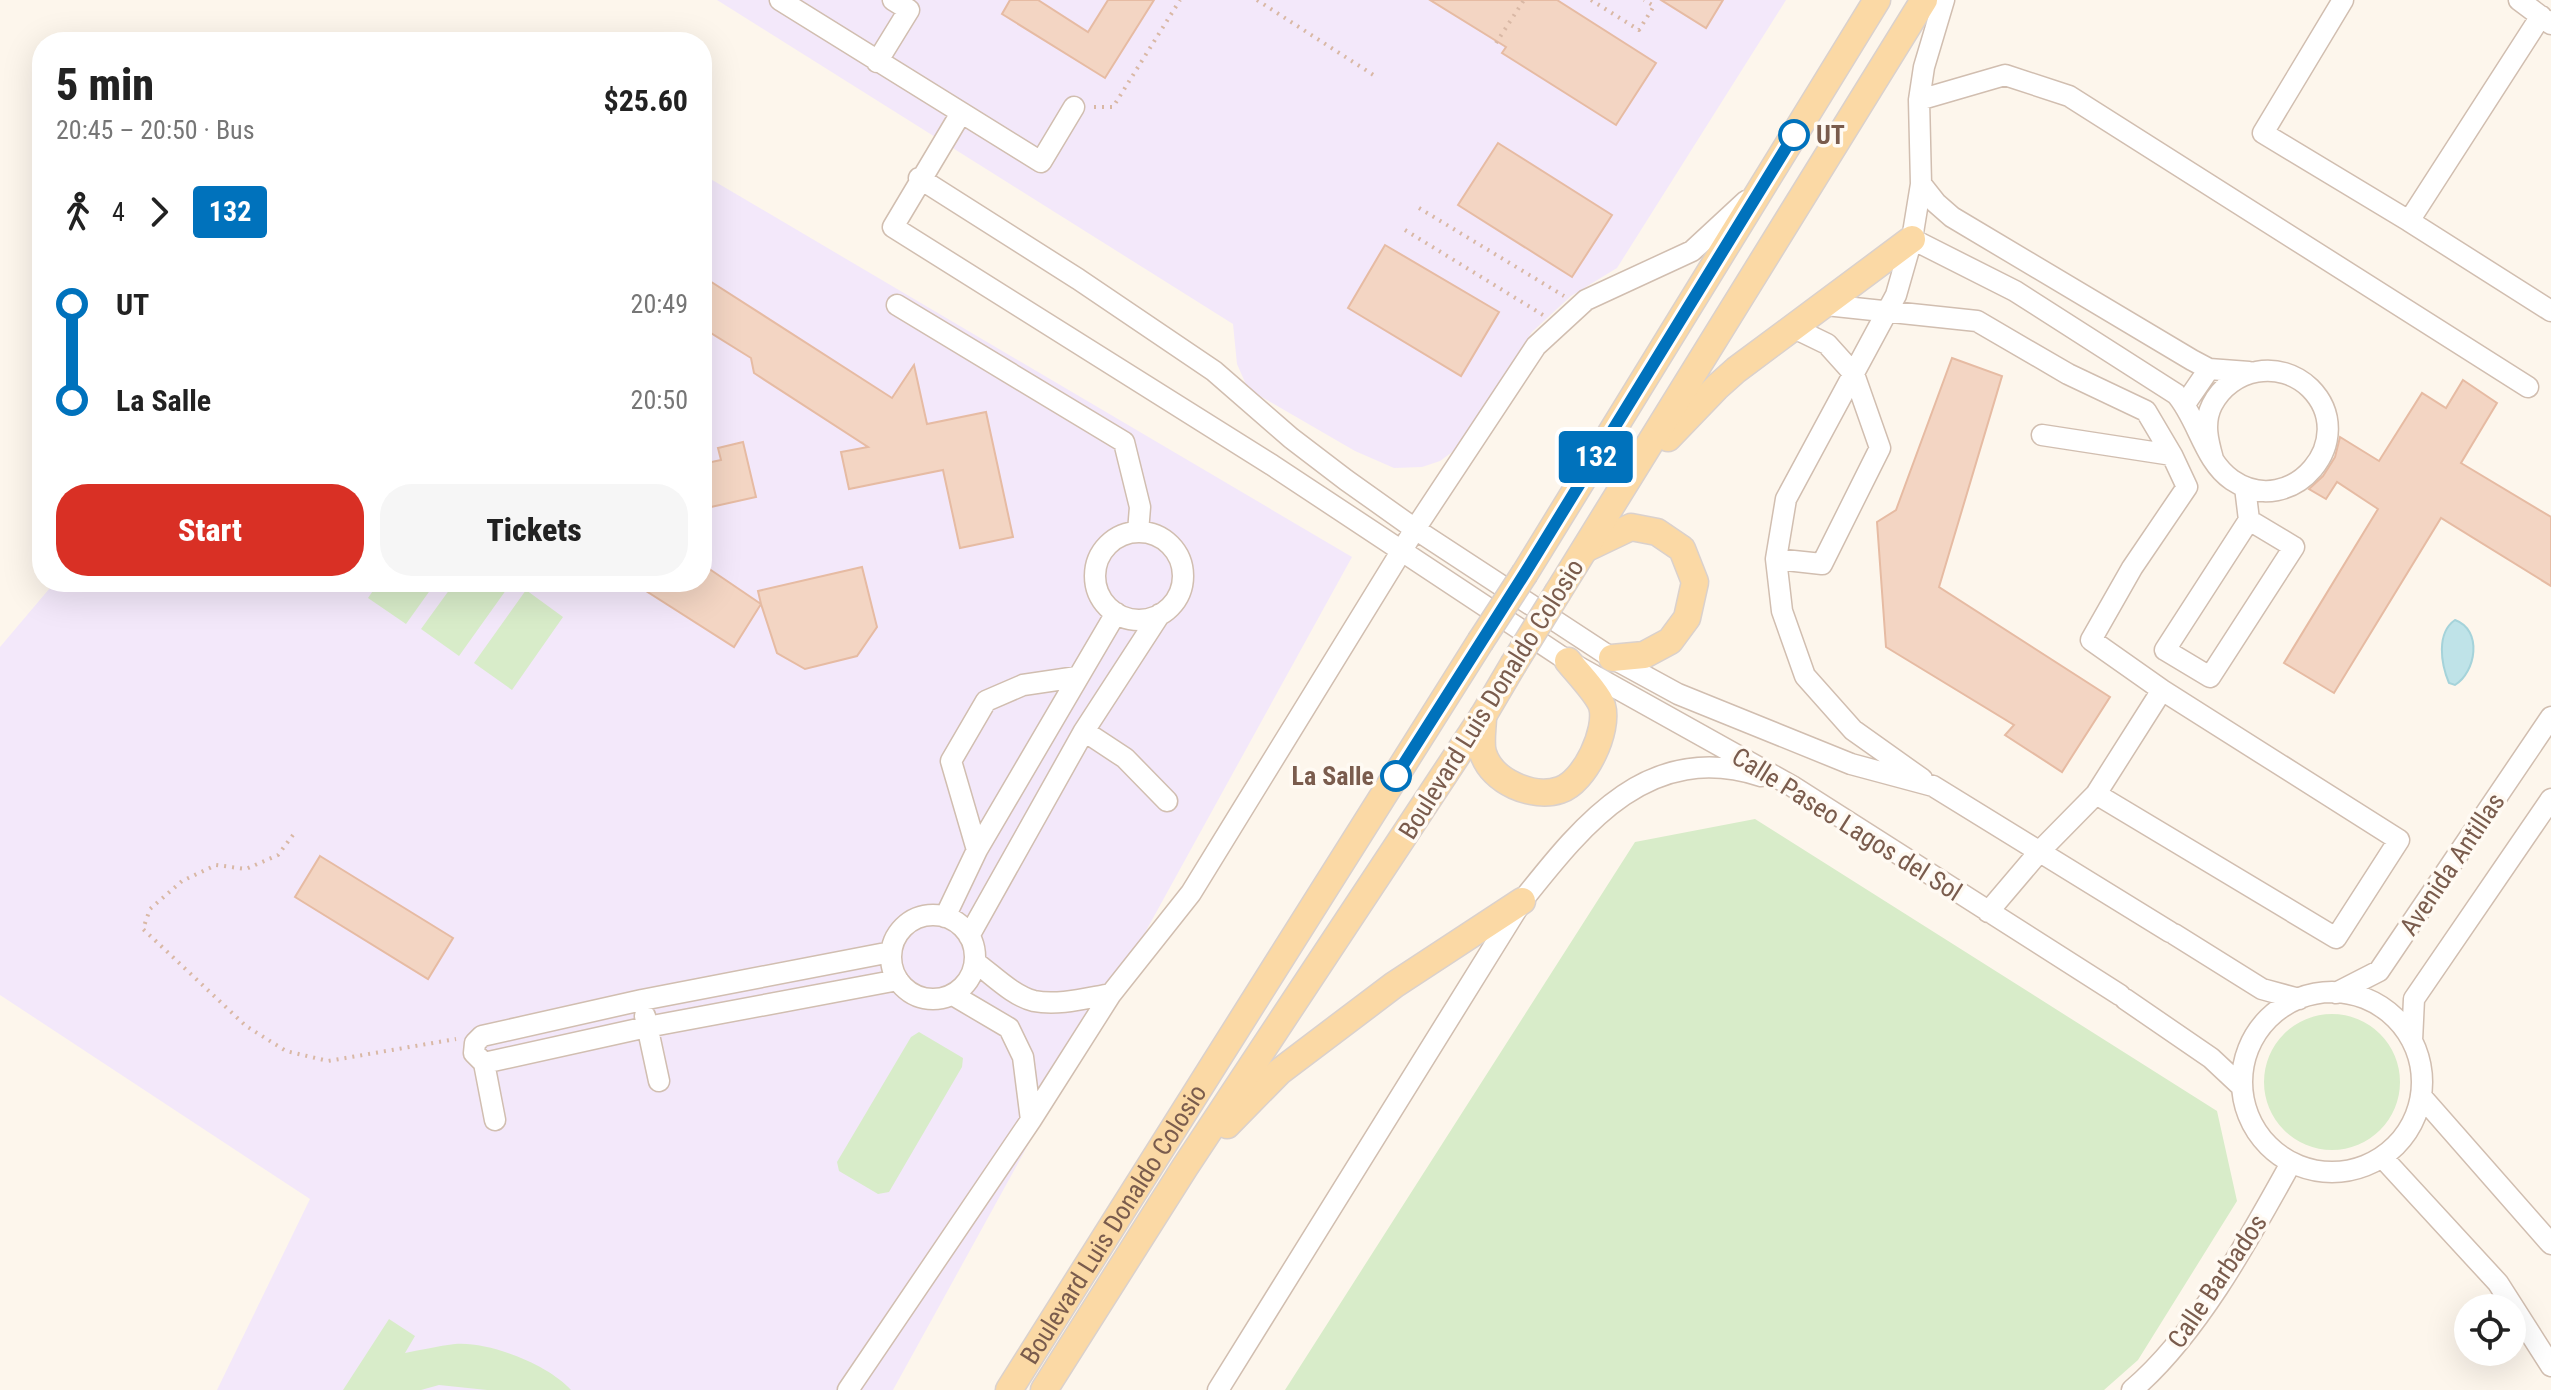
<!DOCTYPE html>
<html lang="en">
<head>
<meta charset="utf-8">
<style>
	:root { --surface:#fff; --page:#f6f6f6; --text:#222; --muted:#767676; --accent:#d93025 }
	body { margin:0; font-family:"Roboto Condensed",sans-serif; background:var(--page); color:var(--text); height:100vh; display:flex; flex-direction:column; font-size:30px; white-space:nowrap }
	* { box-sizing:border-box; margin:0 }
	p { font-size:26px; color:var(--muted) }
	.icon { flex:none; width:44px; height:44px; fill:none; stroke:currentColor; stroke-width:2; stroke-linecap:round; stroke-linejoin:round }
	.map { position:relative; flex:1; overflow:hidden }
	.panel { position:absolute; left:32px; top:32px; width:680px; height:560px; display:flex; flex-direction:column; background:var(--surface); border-radius:32px; box-shadow:0 8px 32px #0002 }
	.panel>* { flex:none }
	.badge { padding:0 16px; border-radius:6px; font-size:28px; line-height:52px }
	.buttons { position:absolute; left:2454px; top:1294px; display:grid; gap:16px }
	.buttons a { display:grid; place-items:center; width:72px; height:72px; border-radius:50%; background:var(--surface); box-shadow:0 8px 32px #0002; font-size:40px }
	.map>.badge { position:absolute; translate:-50% -50%; box-shadow:0 0 0 4px #fff }
	.legs { display:flex; align-items:center; gap:12px; height:88px; padding:0 24px; font-size:26px }
	.legs p { margin-inline-start:auto }
	.summary { display:flex; align-items:center; justify-content:space-between; height:136px; padding:0 24px }
	h1 { font-size:44px; font-weight:800; line-height:60px }
	.cta { display:flex; gap:16px; margin-top:auto; padding:16px 24px }
	.cta a { flex:1; height:92px; border-radius:32px; background:var(--accent); color:#fff; font-size:32px; font-weight:800; line-height:92px; text-align:center }
	.cta a+a { background:var(--page); color:var(--text) }
	ul { padding:0 24px; list-style:none }
	li { display:flex; align-items:center; gap:28px; height:96px; font-size:30px }
	li i { display:grid; place-items:center; width:12px; height:100%; margin:0 10px; background:currentColor }
	li i::after { content:''; width:20px; height:20px; margin:-10px; border:6px solid; border-radius:50%; background:var(--surface) }
	li p { margin-inline-start:auto }
	li:first-child i { background:linear-gradient(#0000 50%,currentColor 0) }
	li:last-child i { background:linear-gradient(currentColor 50%,#0000 0) }
	.map>svg:first-child { display:block }
	.education { fill:#f3e8fa }
	.green { fill:#d8ecc9 }
	.water { fill:#bfe3e8; stroke:#a5d3da; stroke-width:2 }
	.building { fill:#f3d5c3; stroke:#e6bba3; stroke-width:2 }
	.lines { fill:none; stroke-linecap:round; stroke-linejoin:round }
	.minor-casing { stroke:#d1beb0; stroke-width:23 }
	.major-casing { stroke:#dad1cd; stroke-width:29 }
	.path { stroke:#d9b8a5; stroke-width:4; stroke-dasharray:2 6; stroke-linecap:butt }
	.minor { stroke:#fff; stroke-width:20 }
	.major { stroke:#fbd9a5; stroke-width:26 }
	.major-bridge-casing { stroke:#dad1cd; stroke-width:29; stroke-linecap:butt }
	.major-bridge { stroke:#fbd9a5; stroke-width:26 }
	.line-1-casing { stroke:#fff; stroke-width:18 }
	.line-1 { stroke:#0072bc; stroke-width:12 }
	.stop-1-dot { fill:#fff; stroke:#0072bc; stroke-width:4 }
	.labels { text-anchor:middle; stroke-width:7; stroke-linejoin:round; paint-order:stroke }
	.stop-label { font-size:26px; font-weight:bold; fill:#7a5c4d; stroke:#fffaf3; text-anchor:start }
	.street-label { font-size:26px; fill:#7a5c4d; stroke:#fffaf3 }
</style>
</head>
<body>
<div class="map">
<svg width="2551" height="1390" viewBox="0 0 2551 1390">
	<rect width="100%" height="100%" fill="#fdf6ec"/>
	<!-- education -->
	<path class="education" d="M 717,0 L 1786,0 L 1617,268 L 1571,296 L 1532,332 L 1459,447 L 1440,461 L 1422,467 L 1394,468 L 1355,451 L 1248,389 L 1237,364 L 1233,324 Z
		M 702,174 L 1352,557 L 893,1390 L 217,1390 L 310,1199 L 0,995 L 0,647 L 55,582 L 702,582 Z"/>
	<!-- green -->
	<path class="green" d="M 379,582 L 436,582 L 406,624 L 368,598 Z
		M 455,582 L 511,583 L 459,656 L 421,629 Z
		M 526,590 L 563,617 L 512,690 L 474,663 Z
		M 1755,819 L 2217,1111 L 2237,1201 L 2138,1360 L 2104,1390 L 1285,1390 L 1635,842 Z
		M2264 1082a68 68 0 1 1 136 0a68 68 0 1 1-136 0Z
		M 919,1032 L 963,1058 L 962,1067 L 889,1192 L 878,1194 L 839,1171 L 837,1162 L 911,1037 Z
		M 389,1319 L 415,1336 L 405,1353 C 421,1350 438,1346 455,1344 C 489,1341 549,1365 571,1390 L 487,1390 L 439,1385 L 421,1390 L 343,1390 Z"/>
	<!-- water -->
	<path class="water" d="M 2455,620 C 2483,630 2476,672 2455,685 L 2449,683 C 2441,664 2436,633 2455,620 Z"/>
	<!-- building -->
	<path class="building" d="M 1010,0 L 1038,0 L 1088,32 L 1108,0 L 1154,0 L 1105,78 L 1002,14 Z
		M 1430,0 L 1557,0 L 1656,63 L 1616,125 L 1502,53 L 1506,47 Z
		M 1661,0 L 1723,0 L 1706,28 Z
		M 1498,143 L 1612,215 L 1572,277 L 1458,205 Z
		M 1385,245 L 1499,312 L 1461,376 L 1348,308 Z
		M 702,276 L 892,398 L 914,365 L 927,424 L 986,412 L 1013,537 L 960,548 L 943,470 L 849,489 L 841,452 L 868,447 L 754,373 L 751,358 L 711,333 L 702,295 Z
		M 1952,358 L 2002,376 L 1939,587 L 2110,697 L 2062,772 L 2005,735 L 2014,725 L 1886,647 L 1877,522 L 1896,510 Z
		M 2463,380 L 2497,403 L 2461,463 L 2551,517 L 2551,586 L 2441,518 L 2334,693 L 2284,663 L 2378,509 L 2337,482 L 2326,499 L 2309,489 L 2323,476 L 2335,457 L 2340,437 L 2379,461 L 2422,393 L 2446,408 Z
		M 743,442 L 756,497 L 702,509 L 702,464 L 721,460 L 718,448 Z
		M 702,564 L 761,604 L 758,591 L 862,567 L 877,627 L 857,656 L 805,669 L 777,653 L 761,604 L 734,647 L 632,582 L 702,582 Z
		M 320,856 L 453,938 L 428,979 L 295,897 Z"/>
	<g class="lines">
		<!-- minor casing -->
		<g class="minor-casing">
			<path id="minor" d="M 780,0 L 1041,162 L 1074,107
				M 2343,0 L 2263,133 L 2409,221 L 2541,16
				M 2519,0 L 2551,24
				M 877,62 L 909,10 L 893,0
				M 1919,100 L 2005,75 L 2069,96 L 2528,387
				M 961,113 L 893,227 L 1272,465 L 1568,661 L 1792,786 L 2120,995
				M 919,178 L 1078,279 L 1214,371 L 1291,438 L 1346,480 L 1415,529 L 1612,658 L 1678,694 L 1851,764 L 1933,786 L 2170,932
				M 1921,184 L 1936,203 L 1952,217 L 2192,360 L 2209,369 L 2249,372
				M 2409,221 L 2551,311
				M 1912,239 L 2015,291 L 2176,394 C 2198,419 2204,461 2232,480 C 2292,521 2361,439 2310,388 C 2280,359 2231,368 2212,405 C 2203,423 2208,441 2213,459
				M 897,305 L 1124,442 L 1140,507 L 1138,532
				M 1826,305 L 1977,321 L 2068,374 L 2146,411 L 2172,455 L 2187,487 L 2132,568 L 2091,640 L 2162,690 L 2096,794 L 2039,852 L 1988,912
				M 2185,404 L 2209,369
				M 2042,435 L 2172,455
				M 2245,487 L 2249,520 L 2165,650 L 2210,677 L 2294,547 L 2249,520
				M1095 576a44 44 0 1 1 88 0a44 44 0 1 1-88 0Z
				M 1776,559 L 1822,564 L 1880,448 L 1854,374 L 1827,344 L 1794,328
				M 1084,731 L 1125,758 L 1167,801
				M 1922,779 L 1853,730 L 1805,676 L 1782,611 L 1776,559 L 1786,499 L 1896,295 L 1912,239 L 1921,184 L 1919,100 L 1924,67 L 1944,0
				M 2096,794 L 2336,938 L 2399,840 L 2162,690
				M 977,850 L 951,761 L 986,701 L 1023,685 L 1077,677
				M891 957a42 42 0 1 1 84 0a42 42 0 1 1-84 0Z
				M 945,917 L 977,850 L 1116,613
				M 2174,934 L 2262,989 L 2299,999
				M 969,936 L 1084,731 L 1160,614
				M 891,952 L 642,1000 L 482,1036 L 475,1043 L 474,1053 L 484,1063 L 647,1027 L 898,980
				M 975,962 C 993,975 1013,996 1034,1001 C 1058,1006 1087,998 1111,994
				M2242 1082a90 90 0 1 1 180 0a90 90 0 1 1-180 0Z
				M 2336,993 L 2379,971 L 2551,717
				M 953,995 L 1009,1028 L 1023,1057 L 1031,1120
				M 2125,999 L 2211,1058 L 2242,1087
				M 645,1016 L 659,1081
				M 2412,1041 L 2414,999 L 2551,799
				M 484,1063 L 495,1120
				M 2421,1096 L 2551,1244
				M 2382,1157 L 2498,1283 L 2551,1366
				M 848,1390 L 1031,1120 L 1111,994 L 1191,893 L 1415,529 L 1536,346 L 1586,300 L 1692,251 L 1746,201
				M 1218,1390 L 1522,901 C 1584,823 1649,740 1761,776
				M 2132,1390 C 2197,1335 2250,1237 2291,1163"/>
		</g>
		<!-- major casing -->
		<g class="major-casing">
			<g id="major">
				<path d="M 1668,438 L 1717,387 L 1736,370 L 1912,239"/>
				<path d="M 1587,548 L 1631,527 L 1657,532 L 1682,549 L 1695,582 L 1687,618 L 1670,641 L 1644,655 L 1612,658"/>
				<path d="M 1525,573 L 1877,0"/>
				<path d="M 1558,592 L 1924,0"/>
				<path d="M 1483,716 C 1483,727 1480,743 1483,753 C 1492,782 1533,799 1560,790 C 1585,782 1609,730 1602,706 C 1598,694 1577,672 1568,661"/>
				<path d="M 1227,1125 L 1279,1072 L 1394,985 L 1522,901"/>
				<path id="s1" d="M 1009,1390 L 1480,642"/>
				<path d="M 1044,1390 L 1185,1167 L 1483,716 L 1513,665"/>
			</g>
		</g>
		<!-- path -->
		<path class="path" d="M 1257,0 L 1375,76
			M 1591,0 L 1639,30 L 1654,6 L 1644,0
			M 1496,43 L 1524,0
			M 1094,107 L 1113,107 L 1180,0
			M 1419,208 L 1564,296
			M 1405,230 L 1543,315
			M 293,835 L 278,855 L 246,869 L 216,865 L 182,881 L 150,909 L 143,929 L 246,1026 L 286,1051 L 328,1061 L 456,1039"/>
		<!-- minor -->
		<use href="#minor" class="minor"/>
		<!-- major -->
		<use href="#major" class="major"/>
		<!-- major-bridge casing -->
		<g class="major-bridge-casing">
			<path id="major-bridge" d="M 1480,642 L 1525,573
				M 1513,665 L 1558,592"/>
		</g>
		<!-- major-bridge -->
		<use href="#major-bridge" class="major-bridge"/>
	</g>
	<g class="lines">
		<!-- line-1 casing -->
		<g class="line-1-casing">
			<path id="line-1" d="M 1396,776 L 1525,573 L 1794,135"/>
		</g>
		<!-- line-1 -->
		<use href="#line-1" class="line-1"/>
	</g>
	<!-- markers -->
	<g class="stop-1-dot">
		<circle cx="1794" cy="135" r="14"/>
		<circle cx="1396" cy="776" r="14"/>
	</g>
	<g class="labels">
		<!-- stop labels -->
		<g class="stop-label">
			<text x="1816" y="144">UT</text>
			<text x="1374" y="785" text-anchor="end">La Salle</text>
		</g>
		<!-- street labels -->
		<g class="street-label">
			<text transform="translate(1491 699) rotate(-58)" y="9">Boulevard Luis Donaldo Colosio</text>
			<text transform="translate(1847 824) rotate(32)" y="9">Calle Paseo Lagos del Sol</text>
			<text transform="translate(2452 864) rotate(-56)" y="9">Avenida Antillas</text>
			<text dy="9" stroke="none"><textPath href="#s1" startOffset="196">Boulevard Luis Donaldo Colosio</textPath></text>
			<text transform="translate(2217 1281) rotate(-56)" y="9">Calle Barbados</text>
		</g>
	</g>
</svg>
<div class="buttons">
<a><svg class="icon" aria-label="locate" viewBox="0 0 24 24"><circle cx="12" cy="12" r="6"/><path d="M12 2v4M12 18v4M2 12h4M18 12h4"/></svg></a>
</div>
<b class="badge" style="left:1596px;top:457px;background:#0072bc;color:#fff">132</b>
<section class="panel">
<div class="summary"><div><h1>5 min</h1><p>20:45 – 20:50 · Bus</p></div><b>$25.60</b></div>
<div class="legs"><svg class="icon" aria-label="walk" viewBox="0 0 24 24"><circle cx="13" cy="4" r="2"/><path d="M13 8l-2 6 4 7M11 14l-3 7M7 12l3-4h3l4 4"/></svg>4<svg class="icon" aria-label="forward" viewBox="0 0 24 24"><path d="M9 5l7 7-7 7"/></svg><b class="badge" style="background:#0072bc;color:#fff">132</b></div>
<ul>
<li><i style="color:#0072bc"></i><b>UT</b><p>20:49</p></li>
<li><i style="color:#0072bc"></i><b>La Salle</b><p>20:50</p></li>
</ul>
<div class="cta"><a>Start</a><a>Tickets</a></div>
</section>
</div>
</body>
</html>
